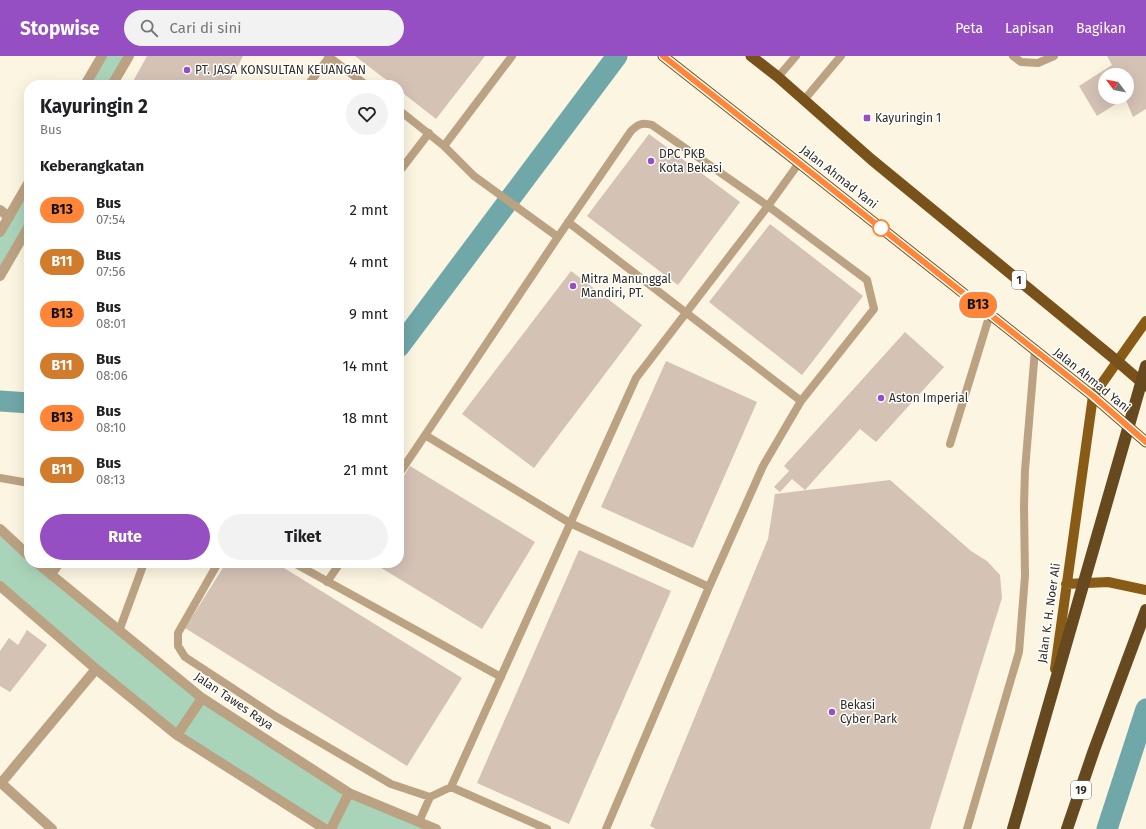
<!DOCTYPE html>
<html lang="id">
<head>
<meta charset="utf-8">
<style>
	:root { --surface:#fff; --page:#f2f2f2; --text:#202124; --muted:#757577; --accent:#954fc3 }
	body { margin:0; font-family:"Fira Sans",sans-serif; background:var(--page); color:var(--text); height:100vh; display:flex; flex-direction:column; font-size:15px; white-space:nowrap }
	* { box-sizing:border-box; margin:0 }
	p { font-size:13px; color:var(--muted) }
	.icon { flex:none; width:22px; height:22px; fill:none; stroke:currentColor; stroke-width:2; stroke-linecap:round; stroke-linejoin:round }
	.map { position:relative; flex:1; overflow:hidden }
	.drawer { position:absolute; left:24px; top:24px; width:380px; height:488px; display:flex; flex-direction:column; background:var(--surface); border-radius:16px; box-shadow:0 4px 16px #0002 }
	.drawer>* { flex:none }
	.badge { padding:0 8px; border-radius:13px; font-size:14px; line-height:26px }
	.needle { width:26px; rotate:302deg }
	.buttons { position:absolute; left:1098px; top:12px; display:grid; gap:8px }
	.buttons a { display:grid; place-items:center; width:36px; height:36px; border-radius:50%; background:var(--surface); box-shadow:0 4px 16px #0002; font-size:20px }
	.map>.badge { position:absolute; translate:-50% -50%; box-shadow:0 0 0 2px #fff }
	h2 { padding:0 16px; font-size:15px; line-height:36px }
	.round { display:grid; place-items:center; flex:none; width:42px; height:42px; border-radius:21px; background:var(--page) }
	.head { display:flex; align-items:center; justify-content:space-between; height:68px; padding:0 16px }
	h1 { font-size:19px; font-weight:700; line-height:30px }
	.button { display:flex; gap:8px; margin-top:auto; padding:8px 16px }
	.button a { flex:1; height:46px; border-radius:24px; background:var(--accent); color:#fff; font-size:16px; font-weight:700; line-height:46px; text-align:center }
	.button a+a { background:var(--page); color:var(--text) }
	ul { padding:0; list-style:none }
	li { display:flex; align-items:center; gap:12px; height:52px; padding:0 16px }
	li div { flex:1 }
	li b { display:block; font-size:15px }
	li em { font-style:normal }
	li .badge { min-width:44px; font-weight:700; text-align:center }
	header { display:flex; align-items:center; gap:24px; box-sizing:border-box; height:56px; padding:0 20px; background:var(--accent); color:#fff }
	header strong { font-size:19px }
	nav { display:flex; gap:22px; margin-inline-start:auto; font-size:14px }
	.search { width:280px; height:36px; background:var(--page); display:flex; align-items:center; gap:10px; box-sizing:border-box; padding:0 14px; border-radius:22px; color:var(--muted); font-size:15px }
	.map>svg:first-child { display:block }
	.green { fill:#aad4ba }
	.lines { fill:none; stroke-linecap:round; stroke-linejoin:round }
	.canal { stroke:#70a7a8; stroke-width:21 }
	.building { fill:#d4c2b5; fill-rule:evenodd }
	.service { stroke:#bba283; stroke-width:8 }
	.minor { stroke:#bba283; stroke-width:10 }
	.tertiary { stroke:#bba283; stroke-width:10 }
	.primary { stroke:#885c16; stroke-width:10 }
	.trunk { stroke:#78521a; stroke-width:11 }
	.motorway { stroke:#67491f; stroke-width:12 }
	.motorway-bridge { stroke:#67491f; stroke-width:12 }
	.line-casing { stroke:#fff; stroke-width:9 }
	.line { stroke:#ff8638; stroke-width:6 }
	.poi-dot { fill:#954fc3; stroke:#fff; stroke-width:1.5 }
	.stop-dot { fill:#fff; stroke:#ff8638; stroke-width:2 }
	.labels { text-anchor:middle; stroke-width:3; stroke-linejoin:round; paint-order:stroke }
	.shield { fill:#fff; stroke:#6d6b66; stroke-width:1 }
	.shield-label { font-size:11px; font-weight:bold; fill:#2f2c25 }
	.poi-label { font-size:12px; fill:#2f2c25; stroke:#fff; text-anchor:start }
	.street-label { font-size:12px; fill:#2f2c25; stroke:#fff }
</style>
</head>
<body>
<header>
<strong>Stopwise</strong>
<div class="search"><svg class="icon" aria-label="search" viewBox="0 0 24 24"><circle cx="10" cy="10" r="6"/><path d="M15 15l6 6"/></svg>Cari di sini</div>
<nav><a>Peta</a><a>Lapisan</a><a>Bagikan</a></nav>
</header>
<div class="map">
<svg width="1146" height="773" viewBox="0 0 1146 773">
	<rect width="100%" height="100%" fill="#fcf5e1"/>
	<!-- green -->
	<path class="green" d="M 102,0 L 129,0 L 112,29 L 85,29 Z
		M 29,126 L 29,170 L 0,220 L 0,176 Z
		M 0,473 L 29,500 L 29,507 L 37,507 L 202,642 L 349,737 L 436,773 L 325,773 L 177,679 L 0,530 Z"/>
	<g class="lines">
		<!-- canal -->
		<path class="canal" d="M 399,291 L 617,0
			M 0,345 L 29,347
			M 1107,773 L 1146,653"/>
	</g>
	<!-- building -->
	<path class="building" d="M 147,0 L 243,0 L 228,29 L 131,29 Z
		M 355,0 L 485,0 L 436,63 L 399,34 L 399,29 L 393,29 Z
		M 1107,0 L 1146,0 L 1146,53 L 1133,61 L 1125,42 L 1097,60 L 1079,30 L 1112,9 ZM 1105,19 L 1127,19 L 1127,41 L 1105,41 Z
		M 649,78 L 740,146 L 678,229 L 587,160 Z
		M 770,168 L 863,240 L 802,319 L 709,246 Z
		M 571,215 L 642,269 L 534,412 L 462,358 Z
		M 905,276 L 944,311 L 876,386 L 860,373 L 805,434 L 792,423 L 780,436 L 774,431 L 789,415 L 784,410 Z
		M 666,305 L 757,346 L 693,492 L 601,451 Z
		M 410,410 L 535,486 L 482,573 L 373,507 L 399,507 L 399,428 Z
		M 890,424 L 971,495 L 987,505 L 1000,519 L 1002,542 L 930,773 L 656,773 L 650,770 L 768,483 L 775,438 Z
		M 579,494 L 671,535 L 569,768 L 477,727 Z
		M 226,507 L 276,507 L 462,622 L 407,710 L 185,572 Z
		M 27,574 L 47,589 L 10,636 L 0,630 L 0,595 L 9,582 L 18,589 Z"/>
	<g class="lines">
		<!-- service -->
		<path class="service" d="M 328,0 L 366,29
			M 1013,0 L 1021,6 L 1038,7 L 1054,0
			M 778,21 L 796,0
			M 308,29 L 330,0
			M 804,44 L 841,0
			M 399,54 L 444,90 L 474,120 L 558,181
			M 444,90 L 512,0
			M 399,116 L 429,77
			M 568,166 L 801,345
			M 425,379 L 570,467 L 709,531
			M 950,388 L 990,258
			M 399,418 L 558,181 L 631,75 C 638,68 643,66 652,69 L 768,150 L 867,224 L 874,253 L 801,345 L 763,410 L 709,531 L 606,773
			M 0,422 L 29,427
			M 218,507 L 178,577 L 178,590 L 185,601 L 275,660 L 391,728 L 430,741
			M 294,507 L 501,621
			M 51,520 L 60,507
			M 327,526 L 340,507
			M 119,575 L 144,507
			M 451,731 L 547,773
			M 419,766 L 430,741 L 451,731 L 636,322 L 768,150 L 799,107
			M 967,773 L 1019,596 L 1025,520 L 1024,450 L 1025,414 L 1035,294"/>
		<!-- minor -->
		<path class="minor" d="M 0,154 L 9,161
			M 0,726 L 1,727 L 96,613
			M 1,727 L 52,773"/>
		<!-- tertiary -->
		<path class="tertiary" d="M 85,29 L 102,0
			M 112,29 L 129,0
			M 0,176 L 29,126
			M 0,220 L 29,170
			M 0,473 L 29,500
			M 37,507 L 202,642 L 349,737 L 436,773
			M 0,530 L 96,613 L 177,679 L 325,773
			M 177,679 L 202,642
			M 331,773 L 349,737"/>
		<!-- primary -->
		<path class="primary" d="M 1066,528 L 1108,526 L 1146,534
			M 1055,613 L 1093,340 L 1146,265"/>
		<!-- trunk -->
		<path class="trunk" d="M 663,0 L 799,107 L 1093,340 L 1146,386
			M 751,0 L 778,21 L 872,104 L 1117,305 L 1146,330"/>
		<!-- motorway -->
		<path class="motorway" d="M 1067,773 L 1094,694 L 1146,554"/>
		<!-- motorway-bridge -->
		<path class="motorway-bridge" d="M 1013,773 L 1146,310"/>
	</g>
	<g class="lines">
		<!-- line casing -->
		<g class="line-casing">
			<path id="line" d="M 663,0 L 799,107 L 1093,340 L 1146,386"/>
		</g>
		<!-- line -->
		<use href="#line" class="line"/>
	</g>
	<!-- markers -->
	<g class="poi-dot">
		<circle cx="187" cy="14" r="4"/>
		<rect x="863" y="58" width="8" height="8" rx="2"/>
		<circle cx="651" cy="105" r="4"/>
		<circle cx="573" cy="230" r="4"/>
		<circle cx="881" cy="342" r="4"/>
		<circle cx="832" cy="656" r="4"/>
	</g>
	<circle class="stop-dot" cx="881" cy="172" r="8"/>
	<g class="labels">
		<!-- shield labels -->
		<g class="shield">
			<rect x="1012" y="215" width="14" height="18" rx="3"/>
			<rect x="1071" y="725" width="20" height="18" rx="3"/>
		</g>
		<g class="shield-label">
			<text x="1019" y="228">1</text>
			<text x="1081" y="738">19</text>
		</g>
		<!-- poi labels -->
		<g class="poi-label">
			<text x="195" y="18">PT. JASA KONSULTAN KEUANGAN</text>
			<text x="875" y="66">Kayuringin 1</text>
			<text x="659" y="102">DPC PKB<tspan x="659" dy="14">Kota Bekasi</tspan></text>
			<text x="581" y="227">Mitra Manunggal<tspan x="581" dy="14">Mandiri, PT.</tspan></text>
			<text x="889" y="346">Aston Imperial</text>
			<text x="840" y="653">Bekasi<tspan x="840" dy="14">Cyber Park</tspan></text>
		</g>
		<!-- street labels -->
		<g class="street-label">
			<text transform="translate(839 121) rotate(38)" y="4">Jalan Ahmad Yani</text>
			<text transform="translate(1092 324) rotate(39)" y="4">Jalan Ahmad Yani</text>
			<text transform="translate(1049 557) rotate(-82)" y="4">Jalan K. H. Noer Ali</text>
			<text transform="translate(234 645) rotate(34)" y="4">Jalan Tawes Raya</text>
		</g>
	</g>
</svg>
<div class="buttons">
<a><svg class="needle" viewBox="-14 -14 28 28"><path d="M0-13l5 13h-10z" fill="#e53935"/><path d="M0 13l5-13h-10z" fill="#757577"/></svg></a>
</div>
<b class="badge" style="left:978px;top:249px;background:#ff8638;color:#111">B13</b>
<section class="drawer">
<div class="head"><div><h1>Kayuringin 2</h1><p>Bus</p></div><a class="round"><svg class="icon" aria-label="heart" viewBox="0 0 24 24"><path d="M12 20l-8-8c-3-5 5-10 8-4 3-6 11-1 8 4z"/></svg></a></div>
<h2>Keberangkatan</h2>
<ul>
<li><span class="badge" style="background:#ff8638;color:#111">B13</span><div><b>Bus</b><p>07:54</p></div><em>2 mnt</em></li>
<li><span class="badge" style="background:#d17c2c;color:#fff">B11</span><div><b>Bus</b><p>07:56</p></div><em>4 mnt</em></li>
<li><span class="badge" style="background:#ff8638;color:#111">B13</span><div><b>Bus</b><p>08:01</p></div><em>9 mnt</em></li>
<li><span class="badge" style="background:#d17c2c;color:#fff">B11</span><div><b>Bus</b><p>08:06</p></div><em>14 mnt</em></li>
<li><span class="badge" style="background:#ff8638;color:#111">B13</span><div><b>Bus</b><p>08:10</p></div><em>18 mnt</em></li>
<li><span class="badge" style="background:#d17c2c;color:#fff">B11</span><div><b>Bus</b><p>08:13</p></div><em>21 mnt</em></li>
</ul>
<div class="button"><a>Rute</a><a>Tiket</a></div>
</section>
</div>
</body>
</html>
